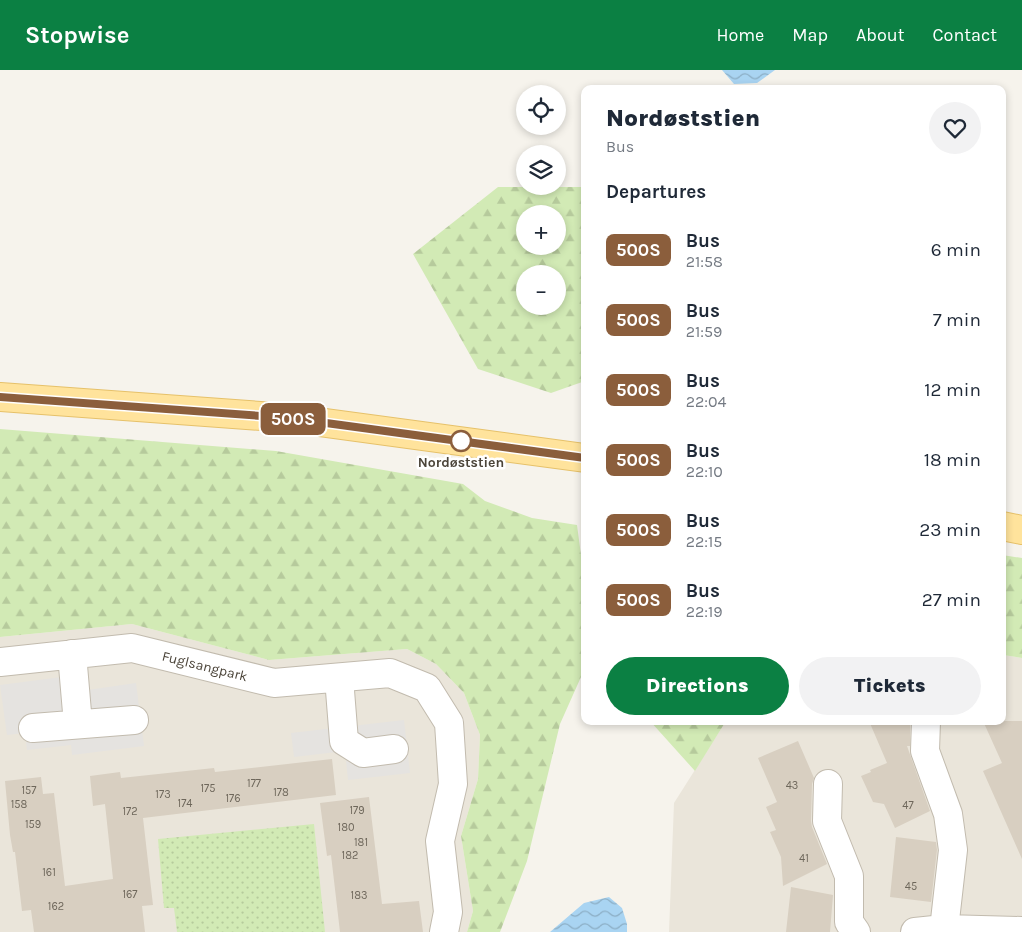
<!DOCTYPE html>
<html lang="en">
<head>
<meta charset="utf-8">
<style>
	:root { --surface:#fff; --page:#f2f2f3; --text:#1f2937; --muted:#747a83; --accent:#0b8043 }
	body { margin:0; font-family:Karla,sans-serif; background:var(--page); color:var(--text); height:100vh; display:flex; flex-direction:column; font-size:19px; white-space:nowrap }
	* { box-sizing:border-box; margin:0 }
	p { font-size:16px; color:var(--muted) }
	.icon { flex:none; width:28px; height:28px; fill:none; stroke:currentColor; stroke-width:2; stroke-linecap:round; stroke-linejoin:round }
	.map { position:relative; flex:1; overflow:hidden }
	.sheet { position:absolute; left:581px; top:15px; width:425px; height:640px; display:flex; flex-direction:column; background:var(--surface); border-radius:10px; box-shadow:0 2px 8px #0003 }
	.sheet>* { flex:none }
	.badge { padding:0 10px; border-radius:8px; font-size:18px; line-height:32px }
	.buttons { position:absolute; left:516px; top:15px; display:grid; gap:10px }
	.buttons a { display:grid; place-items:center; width:50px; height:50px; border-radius:50%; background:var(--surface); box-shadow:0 2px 8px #0003; font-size:25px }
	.map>.badge { position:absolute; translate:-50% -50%; box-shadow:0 0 0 2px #fff }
	h2 { padding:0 25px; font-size:19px; line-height:45px }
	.round { display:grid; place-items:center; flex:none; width:52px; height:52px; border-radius:26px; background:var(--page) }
	.head { display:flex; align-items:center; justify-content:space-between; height:85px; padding:0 25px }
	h1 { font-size:24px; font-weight:800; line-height:38px }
	.action { display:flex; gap:10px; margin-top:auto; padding:10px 25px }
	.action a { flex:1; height:58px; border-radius:30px; background:var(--accent); color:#fff; font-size:20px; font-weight:800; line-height:58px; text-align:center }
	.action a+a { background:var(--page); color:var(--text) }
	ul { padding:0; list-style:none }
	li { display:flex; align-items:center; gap:15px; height:70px; padding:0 25px }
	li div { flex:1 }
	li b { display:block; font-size:19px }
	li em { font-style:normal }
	li .badge { min-width:55px; font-weight:700; text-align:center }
	header { display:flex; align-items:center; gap:30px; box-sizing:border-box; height:70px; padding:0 25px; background:var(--accent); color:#fff }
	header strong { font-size:24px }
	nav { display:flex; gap:28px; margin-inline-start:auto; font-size:18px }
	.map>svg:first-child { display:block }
	.residential { fill:#eae5da }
	.forest { fill:url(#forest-firs); fill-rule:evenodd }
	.park { fill:url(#park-dots) }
	.parking { fill:#e5e3e0 }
	.water { fill:url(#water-waves) }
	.building { fill:#d8cfc1 }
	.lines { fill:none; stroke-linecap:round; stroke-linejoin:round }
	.minor-casing { stroke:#c2bbae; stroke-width:30 }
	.major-casing { stroke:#e6c16a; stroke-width:30 }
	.minor { stroke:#fff; stroke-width:28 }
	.major { stroke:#ffe39c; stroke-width:28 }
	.line-casing { stroke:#fff; stroke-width:11 }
	.line { stroke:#8b5e3c; stroke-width:8 }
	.stop-dot { fill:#fff; stroke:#8b5e3c; stroke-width:2.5 }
	.labels { text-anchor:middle; stroke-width:5; stroke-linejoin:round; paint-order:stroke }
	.number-label { font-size:11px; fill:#6e675b }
	.stop-label { font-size:14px; font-weight:bold; fill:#4b4439; stroke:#fff }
	.street-label { font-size:14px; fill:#4b4439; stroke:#fff }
</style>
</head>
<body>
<header>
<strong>Stopwise</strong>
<nav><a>Home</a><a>Map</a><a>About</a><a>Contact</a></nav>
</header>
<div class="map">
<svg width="1022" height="862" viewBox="0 0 1022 862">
	<defs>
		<pattern id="forest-firs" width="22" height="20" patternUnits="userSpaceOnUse" patternTransform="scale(1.25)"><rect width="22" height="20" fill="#d2eab5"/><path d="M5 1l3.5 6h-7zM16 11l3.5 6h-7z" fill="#b6ca9c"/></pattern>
		<pattern id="park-dots" width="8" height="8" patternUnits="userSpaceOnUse" patternTransform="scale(1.25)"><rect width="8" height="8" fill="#d2eab5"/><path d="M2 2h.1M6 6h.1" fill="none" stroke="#b6ca9c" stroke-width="1.8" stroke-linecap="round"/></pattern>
		<pattern id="water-waves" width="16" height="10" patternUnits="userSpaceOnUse" patternTransform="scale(1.25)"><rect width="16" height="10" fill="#a9d4f2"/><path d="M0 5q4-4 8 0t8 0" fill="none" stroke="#8caec5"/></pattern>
	</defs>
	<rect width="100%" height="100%" fill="#f6f3ec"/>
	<!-- residential -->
	<path class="residential" d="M 132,554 L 269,590 L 407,579 L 436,594 L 464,623 L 480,665 L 478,709 L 461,766 L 473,841 L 467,862 L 0,862 L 0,567 Z
		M 1003,585 L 1022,588 L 1022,862 L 669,862 L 674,733 L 726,651 L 1002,651 Z"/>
	<!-- forest -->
	<path class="forest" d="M 498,117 L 585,117 L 585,311 L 551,323 L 478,299 L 413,184 ZM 525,144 L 558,144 L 558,176 L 525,176 ZM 525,204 L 558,204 L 558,236 L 525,236 Z
		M 0,359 L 276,381 L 463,414 L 485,431 L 532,448 L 577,455 L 585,515 L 585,598 L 560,654 L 527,791 L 500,862 L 467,862 L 473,841 L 461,766 L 478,709 L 480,665 L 464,623 L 436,594 L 407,579 L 269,590 L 132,554 L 0,567 Z
		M 1002,485 L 1022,488 L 1022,588 L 1003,585 Z
		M 650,651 L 726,651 L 695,701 Z"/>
	<!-- park -->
	<path class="park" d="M 314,754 L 325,862 L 177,862 L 174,838 L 164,838 L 158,769 Z"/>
	<!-- parking -->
	<path class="parking" d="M 85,604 L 88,620 L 136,613 L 144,676 L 72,685 L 71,675 L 27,680 L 25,663 L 7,665 L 0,615 Z
		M 404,650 L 410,703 L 348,710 L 345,681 L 294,687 L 291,663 Z"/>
	<!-- water -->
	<path class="water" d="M 722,0 L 775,0 L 757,13 L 734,14 Z
		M 609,827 L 622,838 L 627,854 L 627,862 L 550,862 L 584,833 Z"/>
	<!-- building -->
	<path class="building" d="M 869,651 L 910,651 L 910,676 L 907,676 L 930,741 L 895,758 L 884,734 L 873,732 L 861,706 L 871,702 L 870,700 L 887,693 Z
		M 983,651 L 1022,651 L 1022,789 L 983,701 L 1002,693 Z
		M 798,671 L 814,708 L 812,714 L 811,751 L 812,757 L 827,794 L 783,816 L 781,787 L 770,762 L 776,760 L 766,737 L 777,732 L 758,688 Z
		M 332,689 L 336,725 L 143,748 L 153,835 L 142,836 L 145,862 L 34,862 L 31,840 L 22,841 L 15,782 L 13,782 L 10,765 L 5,711 L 41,707 L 43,724 L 54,723 L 65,816 L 113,809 L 105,734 L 93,736 L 90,706 L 120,702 L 121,708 L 214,698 L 215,702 Z
		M 369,727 L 382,834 L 419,831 L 423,862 L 340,862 L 331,785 L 327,786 L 320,733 Z
		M 896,767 L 936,772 L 937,780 L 931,832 L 890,827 Z
		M 791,817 L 833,825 L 830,862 L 786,862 Z"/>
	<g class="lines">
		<!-- minor casing -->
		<g class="minor-casing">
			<path id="minor" d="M 72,584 L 78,654
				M 0,592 L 132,578 L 274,613 L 390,603 L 427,618 L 449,653 L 453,714 L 440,771 L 448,842 L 444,862
				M 339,608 L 344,671 L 363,683 L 394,679
				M 926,651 L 925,681 L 948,744 L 953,780 L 944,859 L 945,862
				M 33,658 L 134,650
				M 828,714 L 827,751 L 849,806 L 849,852 L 856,862
				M 915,862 L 944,859 L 1022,861"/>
		</g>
		<!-- major casing -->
		<g class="major-casing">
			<path id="major" d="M 0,327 L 289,348 L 585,388
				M 1002,456 L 1022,460"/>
		</g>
		<!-- minor -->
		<use href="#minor" class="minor"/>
		<!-- major -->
		<use href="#major" class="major"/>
	</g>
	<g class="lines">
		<!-- line casing -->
		<g class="line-casing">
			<path id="line" d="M 0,327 L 289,348 L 585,388"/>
		</g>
		<!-- line -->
		<use href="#line" class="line"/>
	</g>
	<!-- markers -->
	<circle class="stop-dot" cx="461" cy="371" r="10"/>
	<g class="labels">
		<!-- number labels -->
		<g class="number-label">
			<text x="254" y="717">177</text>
			<text x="792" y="719">43</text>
			<text x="208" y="722">175</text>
			<text x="29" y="724">157</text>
			<text x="281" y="726">178</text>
			<text x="163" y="728">173</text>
			<text x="233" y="732">176</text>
			<text x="185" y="737">174</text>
			<text x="19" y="738">158</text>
			<text x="908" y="739">47</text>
			<text x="357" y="744">179</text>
			<text x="130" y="745">172</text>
			<text x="33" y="758">159</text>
			<text x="346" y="761">180</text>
			<text x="361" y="776">181</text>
			<text x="350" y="789">182</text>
			<text x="804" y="792">41</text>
			<text x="49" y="806">161</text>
			<text x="911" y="820">45</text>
			<text x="130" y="828">167</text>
			<text x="359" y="829">183</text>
			<text x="56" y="840">162</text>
		</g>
		<!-- stop labels -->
		<g class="stop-label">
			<text x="461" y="397">Nordøststien</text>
		</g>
		<!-- street labels -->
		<g class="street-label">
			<text transform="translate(205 596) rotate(14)" y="5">Fuglsangpark</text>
		</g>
	</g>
</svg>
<div class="buttons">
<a><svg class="icon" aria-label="locate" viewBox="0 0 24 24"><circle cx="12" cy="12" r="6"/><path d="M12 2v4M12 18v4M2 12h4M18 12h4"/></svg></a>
<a><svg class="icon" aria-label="layers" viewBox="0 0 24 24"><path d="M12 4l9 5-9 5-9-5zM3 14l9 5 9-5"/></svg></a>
<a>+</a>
<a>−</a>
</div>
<b class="badge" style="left:293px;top:349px;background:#8b5e3c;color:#fff">500S</b>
<section class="sheet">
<div class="head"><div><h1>Nordøststien</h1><p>Bus</p></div><a class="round"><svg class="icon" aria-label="heart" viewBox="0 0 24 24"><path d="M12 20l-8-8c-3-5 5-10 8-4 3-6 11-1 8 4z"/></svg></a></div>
<h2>Departures</h2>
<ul>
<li><span class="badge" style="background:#8b5e3c;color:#fff">500S</span><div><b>Bus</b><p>21:58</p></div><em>6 min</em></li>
<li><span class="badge" style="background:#8b5e3c;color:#fff">500S</span><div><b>Bus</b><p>21:59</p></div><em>7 min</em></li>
<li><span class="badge" style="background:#8b5e3c;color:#fff">500S</span><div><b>Bus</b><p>22:04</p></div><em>12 min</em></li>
<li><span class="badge" style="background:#8b5e3c;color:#fff">500S</span><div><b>Bus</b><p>22:10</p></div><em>18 min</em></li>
<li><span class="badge" style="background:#8b5e3c;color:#fff">500S</span><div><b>Bus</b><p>22:15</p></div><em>23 min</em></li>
<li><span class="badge" style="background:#8b5e3c;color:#fff">500S</span><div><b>Bus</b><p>22:19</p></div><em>27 min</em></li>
</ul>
<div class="action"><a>Directions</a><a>Tickets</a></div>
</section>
</div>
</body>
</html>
